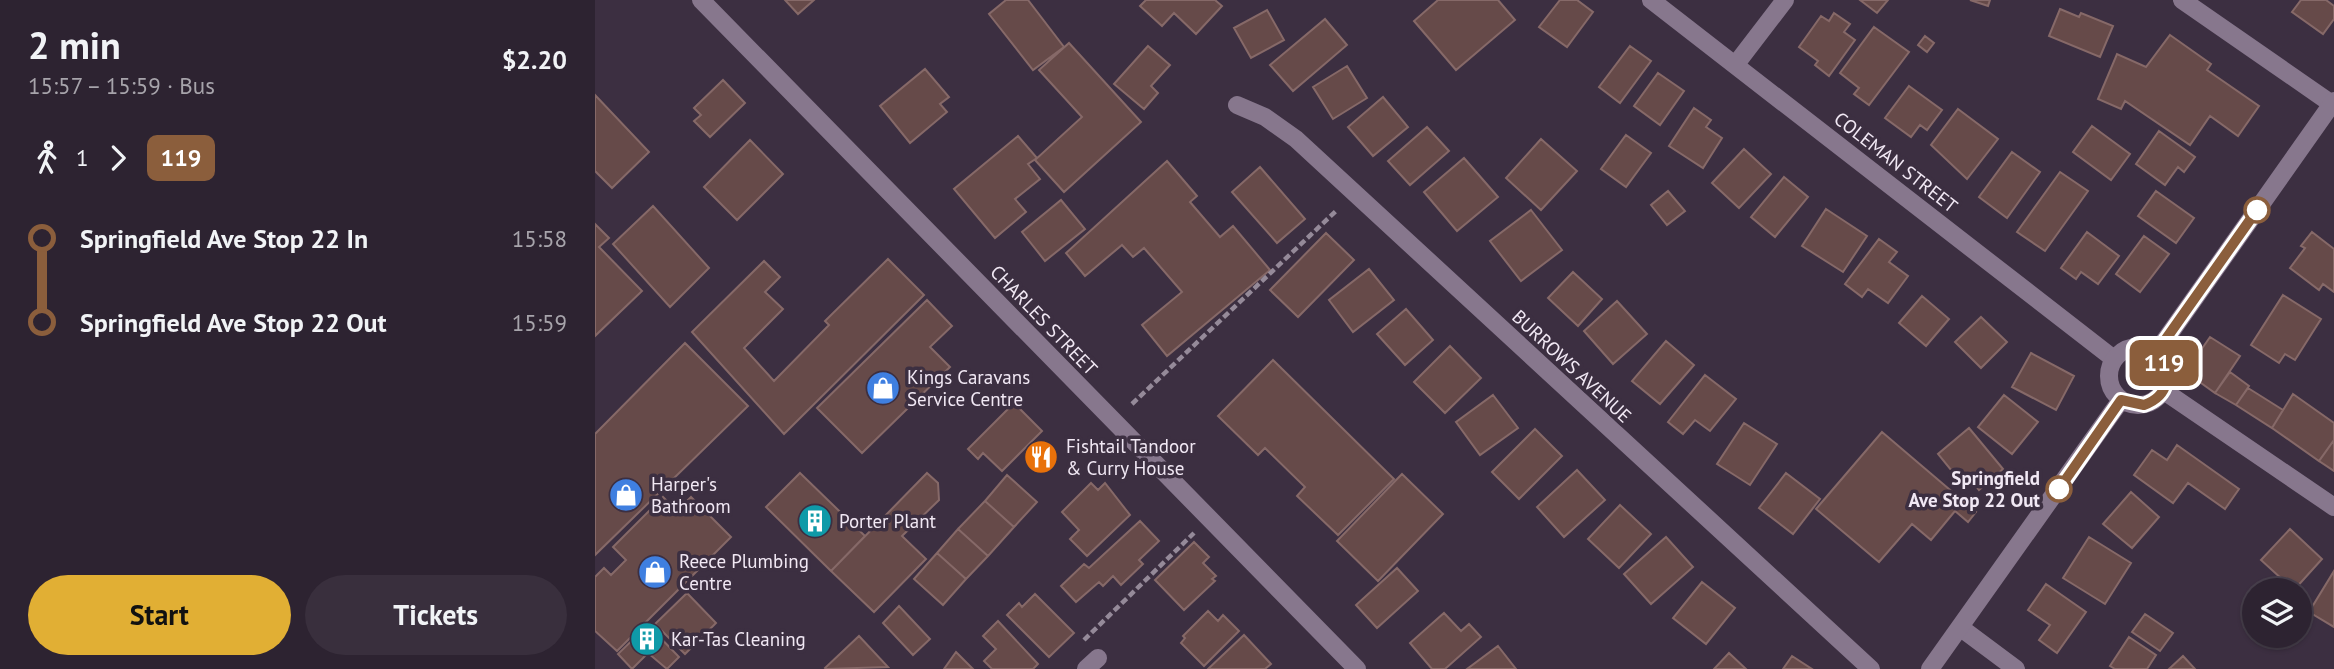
<!DOCTYPE html>
<html lang="en">
<head>
<meta charset="utf-8">
<style>
	:root { --surface:#2d2331; --page:#392f3d; --text:#f1f3f6; --muted:#a7a4ab; --line:#48404d; --accent:#e1af34 }
	body { margin:0; font-family:"PT Sans",sans-serif; background:var(--page); color:var(--text); height:100vh; display:flex; flex-direction:column; font-size:26px; white-space:nowrap }
	* { box-sizing:border-box; margin:0 }
	p { font-size:23px; color:var(--muted) }
	.icon { flex:none; width:38px; height:38px; fill:none; stroke:currentColor; stroke-width:2; stroke-linecap:round; stroke-linejoin:round }
	.map { position:relative; flex:1; overflow:hidden }
	.details { display:flex; flex-direction:column; background:var(--surface); width:595px }
	.details>* { flex:none }
	.badge { padding:0 14px; border-radius:10px; font-size:24px; line-height:46px }
	.buttons { position:absolute; left:1647px; top:578px; display:grid; gap:14px }
	.buttons a { display:grid; place-items:center; width:70px; height:70px; border-radius:50%; background:var(--surface); box-shadow:0 2px 5px #0004,0 0 0 2px var(--line); font-size:35px }
	.map>.badge { position:absolute; translate:-50% -50%; box-shadow:0 0 0 4px #fff }
	.legs { display:flex; align-items:center; gap:10px; height:77px; padding:0 28px; font-size:23px }
	.legs p { margin-inline-start:auto }
	.head { display:flex; align-items:center; justify-content:space-between; height:119px; padding:0 28px }
	h1 { font-size:38px; font-weight:700; line-height:52px }
	.action { display:flex; gap:14px; margin-top:auto; padding:14px 28px }
	.action a { flex:1; height:80px; border-radius:42px; background:var(--accent); color:#111; font-size:28px; font-weight:700; line-height:80px; text-align:center }
	.action a+a { background:var(--page); color:var(--text) }
	ul { padding:0 28px; list-style:none }
	li { display:flex; align-items:center; gap:24px; height:84px; font-size:26px }
	li i { display:grid; place-items:center; width:10px; height:100%; margin:0 9px; background:currentColor }
	li i::after { content:''; width:18px; height:18px; margin:-9px; border:5px solid; border-radius:50%; background:var(--surface) }
	li p { margin-inline-start:auto }
	li:first-child i { background:linear-gradient(#0000 50%,currentColor 0) }
	li:last-child i { background:linear-gradient(currentColor 50%,#0000 0) }
	main { display:flex; flex:1; min-height:0 }
	.map>svg:first-child { display:block }
	.building { fill:#664a49; stroke:#866968; stroke-width:2 }
	.lines { fill:none; stroke-linecap:round; stroke-linejoin:round }
	.path { stroke:#958a99; stroke-width:4.5; stroke-dasharray:7 3.5; stroke-linecap:butt }
	.street { stroke:#87778d; stroke-width:18 }
	.secondary { stroke:#87778d; stroke-width:18 }
	.line-1-casing { stroke:#fff; stroke-width:16 }
	.line-1 { stroke:#8b5e3c; stroke-width:10 }
	.stop-1-dot { fill:#fff; stroke:#8b5e3c; stroke-width:3.5 }
	.labels { text-anchor:middle; stroke-width:7; stroke-linejoin:round; paint-order:stroke }
	.street-label { font-size:19px; fill:#f1e8f4; stroke:#3c2f41 }
	.poi-label { font-size:19px; fill:#f1e8f4; stroke:#3c2f41; text-anchor:start }
	.stop-label { font-size:19px; font-weight:bold; fill:#f1e8f4; stroke:#3c2f41; text-anchor:end }
</style>
</head>
<body>
<main>
<section class="details">
<div class="head"><div><h1>2 min</h1><p>15:57 – 15:59 · Bus</p></div><b>$2.20</b></div>
<div class="legs"><svg class="icon" aria-label="walk" viewBox="0 0 24 24"><circle cx="13" cy="4" r="2"/><path d="M13 8l-2 6 4 7M11 14l-3 7M7 12l3-4h3l4 4"/></svg>1<svg class="icon" aria-label="forward" viewBox="0 0 24 24"><path d="M9 5l7 7-7 7"/></svg><b class="badge" style="background:#8b5e3c;color:#fff">119</b></div>
<ul>
<li><i style="color:#8b5e3c"></i><b>Springfield Ave Stop 22 In</b><p>15:58</p></li>
<li><i style="color:#8b5e3c"></i><b>Springfield Ave Stop 22 Out</b><p>15:59</p></li>
</ul>
<div class="action"><a>Start</a><a>Tickets</a></div>
</section>
<div class="map">
<svg width="1739" height="669" viewBox="0 0 1739 669">
	<rect width="100%" height="100%" fill="#3c2f41"/>
	<!-- building -->
	<path class="building" d="M 190,0 L 219,0 L 203,14 Z
		M 411,0 L 433,0 L 469,47 L 438,70 L 394,14 Z
		M 551,0 L 620,0 L 627,6 L 601,34 L 579,13 L 567,26 L 545,6 Z
		M 843,0 L 903,0 L 920,20 L 861,70 L 819,21 Z
		M 965,0 L 982,0 L 998,12 L 972,47 L 944,27 Z
		M 1265,0 L 1293,0 L 1282,13 Z
		M 1375,0 L 1395,0 L 1393,6 Z
		M 1706,0 L 1731,0 L 1739,6 L 1739,19 L 1728,34 L 1697,12 Z
		M 1465,9 L 1484,17 L 1486,13 L 1518,26 L 1505,57 L 1454,36 Z
		M 672,10 L 689,40 L 656,58 L 639,28 Z
		M 1239,13 L 1255,24 L 1249,32 L 1260,40 L 1234,76 L 1220,65 L 1223,61 L 1204,47 L 1226,16 L 1234,21 Z
		M 730,19 L 752,45 L 698,91 L 675,65 Z
		M 1279,27 L 1314,52 L 1274,105 L 1259,94 L 1264,88 L 1245,73 Z
		M 1575,35 L 1616,64 L 1612,70 L 1664,106 L 1643,136 L 1615,116 L 1595,145 L 1530,101 L 1526,109 L 1503,99 L 1522,54 L 1551,67 Z
		M 1330,36 L 1339,43 L 1332,52 L 1323,45 Z
		M 474,43 L 546,122 L 469,192 L 440,160 L 487,117 L 444,70 Z
		M 553,46 L 575,65 L 556,86 L 563,93 L 549,109 L 519,84 Z
		M 1035,46 L 1056,61 L 1025,103 L 1004,87 Z
		M 752,66 L 772,98 L 738,119 L 718,87 Z
		M 330,69 L 354,97 L 345,104 L 352,112 L 315,143 L 285,106 Z
		M 1063,73 L 1089,91 L 1065,125 L 1039,106 Z
		M 128,80 L 150,103 L 115,137 L 99,121 L 106,115 L 99,108 Z
		M 1314,86 L 1347,110 L 1332,130 L 1325,125 L 1316,137 L 1290,118 Z
		M 0,95 L 54,152 L 17,188 L 0,171 Z
		M 788,97 L 813,127 L 778,156 L 753,127 Z
		M 1099,108 L 1116,120 L 1111,127 L 1127,138 L 1108,168 L 1074,146 Z
		M 1363,109 L 1403,139 L 1372,179 L 1336,145 Z
		M 1497,126 L 1535,154 L 1516,180 L 1478,152 Z
		M 832,127 L 854,151 L 815,185 L 793,161 Z
		M 1564,131 L 1600,157 L 1589,172 L 1583,167 L 1570,185 L 1541,164 Z
		M 1031,135 L 1056,153 L 1031,187 L 1006,169 Z
		M 423,136 L 442,158 L 433,164 L 445,179 L 420,199 L 431,212 L 400,238 L 359,189 Z
		M 946,139 L 982,171 L 946,210 L 911,178 Z
		M 155,140 L 188,174 L 142,220 L 109,187 Z
		M 1149,149 L 1176,174 L 1144,208 L 1117,183 Z
		M 1417,152 L 1445,172 L 1412,218 L 1384,197 Z
		M 869,158 L 903,197 L 862,231 L 829,192 Z
		M 572,161 L 602,196 L 595,202 L 625,237 L 638,226 L 675,270 L 572,356 L 547,325 L 587,292 L 549,248 L 538,257 L 527,245 L 490,276 L 471,253 Z
		M 665,167 L 710,219 L 682,243 L 637,192 Z
		M 1465,172 L 1493,191 L 1450,251 L 1422,232 Z
		M 1189,177 L 1213,197 L 1180,237 L 1156,217 Z
		M 1073,191 L 1090,211 L 1072,225 L 1056,205 Z
		M 1561,191 L 1599,218 L 1581,243 L 1543,216 Z
		M 466,200 L 490,229 L 450,261 L 427,232 Z
		M 58,206 L 114,268 L 75,307 L 18,244 Z
		M 1231,209 L 1272,236 L 1248,272 L 1207,246 Z
		M 936,210 L 967,250 L 926,281 L 895,241 Z
		M 0,224 L 14,238 L 4,247 L 47,291 L 0,336 Z
		M 1492,232 L 1524,256 L 1503,284 L 1486,272 L 1481,279 L 1466,268 Z
		M 1717,232 L 1739,249 L 1739,292 L 1728,284 L 1724,290 L 1695,268 L 1710,248 L 1706,246 Z
		M 731,233 L 759,260 L 703,317 L 675,290 Z
		M 1549,236 L 1574,254 L 1545,292 L 1521,274 Z
		M 1284,239 L 1302,252 L 1294,262 L 1313,276 L 1293,303 L 1273,289 L 1267,297 L 1250,284 Z
		M 293,259 L 329,295 L 189,434 L 97,332 L 169,261 L 185,277 L 170,292 L 188,309 L 149,348 L 179,381 L 234,325 L 230,321 Z
		M 774,269 L 799,300 L 758,332 L 734,300 Z
		M 978,272 L 1007,299 L 983,326 L 953,298 Z
		M 1688,295 L 1726,319 L 1700,360 L 1690,354 L 1684,363 L 1656,345 Z
		M 1327,296 L 1354,319 L 1331,346 L 1304,323 Z
		M 332,300 L 357,326 L 335,347 L 355,367 L 267,453 L 222,408 Z
		M 1022,301 L 1052,334 L 1018,364 L 989,331 Z
		M 811,309 L 838,340 L 810,365 L 782,334 Z
		M 1386,317 L 1412,342 L 1386,368 L 1360,342 Z
		M 1615,337 L 1645,356 L 1620,393 L 1599,378 L 1595,366 Z
		M 1071,341 L 1099,365 L 1065,404 L 1037,381 Z
		M 90,343 L 153,406 L 0,555 L 0,434 Z
		M 855,346 L 886,378 L 850,413 L 819,382 Z
		M 1436,353 L 1479,376 L 1461,410 L 1417,387 Z
		M 678,360 L 799,479 L 743,535 L 702,496 L 710,487 L 670,448 L 663,455 L 623,416 Z
		M 1635,372 L 1654,386 L 1641,405 L 1620,393 Z
		M 1110,375 L 1141,399 L 1115,431 L 1100,420 L 1088,434 L 1073,422 Z
		M 1653,388 L 1688,410 L 1677,428 L 1641,405 Z
		M 1698,394 L 1739,423 L 1739,440 L 1724,461 L 1677,428 Z
		M 898,395 L 923,428 L 885,455 L 861,422 Z
		M 1409,395 L 1443,422 L 1417,454 L 1383,427 Z
		M 419,403 L 447,431 L 407,471 L 388,453 L 383,459 L 373,449 Z
		M 1149,423 L 1182,444 L 1155,485 L 1122,464 Z
		M 1374,428 L 1408,469 L 1384,490 L 1372,475 L 1365,481 L 1343,454 Z
		M 940,429 L 967,456 L 924,499 L 897,472 Z
		M 1287,432 L 1381,512 L 1373,522 L 1360,511 L 1336,540 L 1317,524 L 1284,562 L 1221,509 Z
		M 1739,440 L 1739,471 L 1724,461 Z
		M 1582,445 L 1644,489 L 1630,509 L 1593,483 L 1578,503 L 1539,475 L 1557,450 L 1572,460 Z
		M 443,446 L 457,460 L 449,467 L 435,454 Z
		M 982,470 L 1010,500 L 969,537 L 942,507 Z
		M 205,473 L 270,536 L 236,571 L 171,507 Z
		M 332,473 L 343,483 L 344,500 L 307,536 L 331,559 L 279,612 L 236,571 Z
		M 1191,473 L 1225,499 L 1198,534 L 1164,508 Z
		M 807,474 L 848,514 L 783,581 L 742,541 Z
		M 412,475 L 442,502 L 419,527 L 390,501 Z
		M 496,483 L 503,490 L 510,483 L 535,515 L 492,556 L 475,539 L 484,530 L 467,512 Z
		M 1536,492 L 1564,517 L 1537,548 L 1508,524 Z
		M 68,497 L 82,511 L 96,497 L 136,537 L 22,651 L 0,631 L 0,577 L 9,568 L 16,575 L 31,560 L 18,547 Z
		M 390,501 L 419,527 L 393,556 L 363,529 Z
		M 1025,505 L 1056,534 L 1024,568 L 993,539 Z
		M 545,521 L 564,541 L 544,560 L 548,564 L 526,585 L 518,576 L 508,586 L 504,582 L 481,602 L 466,586 L 489,564 L 494,568 Z
		M 363,529 L 393,556 L 371,579 L 342,553 Z
		M 1695,529 L 1727,559 L 1699,590 L 1666,560 Z
		M 1071,537 L 1098,567 L 1056,604 L 1029,574 Z
		M 1494,537 L 1536,563 L 1510,604 L 1468,578 Z
		M 599,542 L 614,557 L 608,563 L 621,576 L 617,579 L 620,581 L 589,610 L 560,580 Z
		M 342,553 L 371,579 L 348,605 L 319,579 Z
		M 802,568 L 823,591 L 782,628 L 761,605 Z
		M 1739,571 L 1739,627 L 1714,612 Z
		M 1107,582 L 1140,608 L 1111,644 L 1078,618 Z
		M 1451,584 L 1491,612 L 1462,653 L 1444,640 L 1455,625 L 1433,610 Z
		M 92,593 L 121,623 L 90,654 L 60,624 Z
		M 440,594 L 479,633 L 454,657 L 412,615 L 424,603 L 427,607 Z
		M 304,606 L 335,639 L 318,655 L 288,623 Z
		M 613,611 L 623,621 L 628,615 L 644,631 L 609,666 L 586,643 L 590,638 L 588,636 Z
		M 849,613 L 866,631 L 874,624 L 886,637 L 850,669 L 837,669 L 815,643 Z
		M 1550,614 L 1578,633 L 1565,651 L 1537,632 Z
		M 403,621 L 443,664 L 438,669 L 397,669 L 389,661 L 401,649 L 388,636 Z
		M 53,625 L 84,657 L 72,669 L 53,653 L 37,669 L 23,654 Z
		M 649,635 L 676,664 L 670,669 L 613,669 Z
		M 264,636 L 293,667 L 231,669 L 230,668 Z
		M 1534,637 L 1561,655 L 1552,669 L 1520,669 L 1515,666 Z
		M 903,646 L 921,669 L 872,669 Z
		M 361,652 L 378,669 L 349,669 Z
		M 1134,653 L 1151,669 L 1119,669 Z
		M 1197,656 L 1217,669 L 1188,669 Z
		M 1588,656 L 1600,669 L 1574,669 Z"/>
	<g class="lines">
		<!-- path -->
		<path class="path" d="M 537,404 L 742,210
			M 489,640 L 599,533"/>
		<!-- street -->
		<path class="street" d="M 1056,0 L 1519,359
			M 1587,0 L 1737,104
			M 1141,64 L 1190,0
			M 642,105 L 670,117 L 701,139 L 1276,669
			M 1569,391 L 1739,507
			M 1366,628 L 1421,669
			M 491,669 L 503,658"/>
		<!-- secondary -->
		<path class="secondary" d="M 106,0 L 762,669
			M1514 376a29 29 0 1 1 58 0a29 29 0 1 1-58 0Z
			M 1561,353 L 1739,101
			M 1335,669 L 1526,400"/>
	</g>
	<g class="lines">
		<!-- line-1 casing -->
		<g class="line-1-casing">
			<path id="line-1" d="M 1464,489 L 1526,400 L 1549,405 C 1574,396 1579,372 1561,353 L 1662,210"/>
		</g>
		<!-- line-1 -->
		<use href="#line-1" class="line-1"/>
	</g>
	<!-- icons -->
	<defs>
		<g id="shop-disc" transform="scale(1.75)"><circle r="9.5" fill="#3f7fe0" stroke="#3c2f41"/><path d="M-5-2.5h2.3a2.7 3.5 0 0 1 5.4 0H5L5.5 6h-11ZM-1.5-2.5h3a1.5 2.3 0 0 0-3 0Z" fill="#fff"/></g>
		<g id="restaurant-disc" transform="scale(1.75)"><circle r="9.5" fill="#e8710a" stroke="#3c2f41"/><path d="M-5-6h1v4h1v-4h1v4h1v-4h1v5L-1.5 .5V6h-2V.5L-5-1ZM5-6V6H3V1.5H1.5Q1.5-4 5-6Z" fill="#fff"/></g>
		<g id="building-disc" transform="scale(1.75)"><circle r="9.5" fill="#0f9aa8" stroke="#3c2f41"/><path d="M-4-6H4V6H1V3H-1V6H-4ZM-2.5-4.3h1.7v1.8h-1.7ZM.8-4.3h1.7v1.8H.8ZM-2.5-1h1.7V.8h-1.7ZM.8-1h1.7V.8H.8Z" fill="#fff"/></g>
	</defs>
	<g fill-rule="evenodd">
		<use href="#shop-disc" x="288" y="388"/>
		<use href="#restaurant-disc" x="446" y="457"/>
		<use href="#shop-disc" x="31" y="495"/>
		<use href="#building-disc" x="220" y="521"/>
		<use href="#shop-disc" x="60" y="572"/>
		<use href="#building-disc" x="52" y="639"/>
	</g>
	<!-- markers -->
	<g class="stop-1-dot">
		<circle cx="1662" cy="210" r="12"/>
		<circle cx="1464" cy="489" r="12"/>
	</g>
	<g class="labels">
		<!-- street labels -->
		<g class="street-label">
			<text transform="translate(1301 162) rotate(38)" y="7">COLEMAN STREET</text>
			<text transform="translate(449 320) rotate(46)" y="7">CHARLES STREET</text>
			<text transform="translate(977 366) rotate(43)" y="7">BURROWS AVENUE</text>
		</g>
		<!-- poi labels -->
		<g class="poi-label">
			<text x="312" y="384">Kings Caravans<tspan x="312" dy="22">Service Centre</tspan></text>
			<text x="471" y="453">Fishtail Tandoor<tspan x="471" dy="22">&amp; Curry House</tspan></text>
			<text x="56" y="491">Harper's<tspan x="56" dy="22">Bathroom</tspan></text>
			<text x="244" y="528">Porter Plant</text>
			<text x="84" y="568">Reece Plumbing<tspan x="84" dy="22">Centre</tspan></text>
			<text x="76" y="646">Kar-Tas Cleaning</text>
		</g>
		<!-- stop labels -->
		<g class="stop-label">
			<text x="1445" y="485">Springfield<tspan x="1445" dy="22">Ave Stop 22 Out</tspan></text>
		</g>
	</g>
</svg>
<div class="buttons">
<a><svg class="icon" aria-label="layers" viewBox="0 0 24 24"><path d="M12 4l9 5-9 5-9-5zM3 14l9 5 9-5"/></svg></a>
</div>
<b class="badge" style="left:1569px;top:363px;background:#8b5e3c;color:#fff">119</b>
</div>
</main>
</body>
</html>
